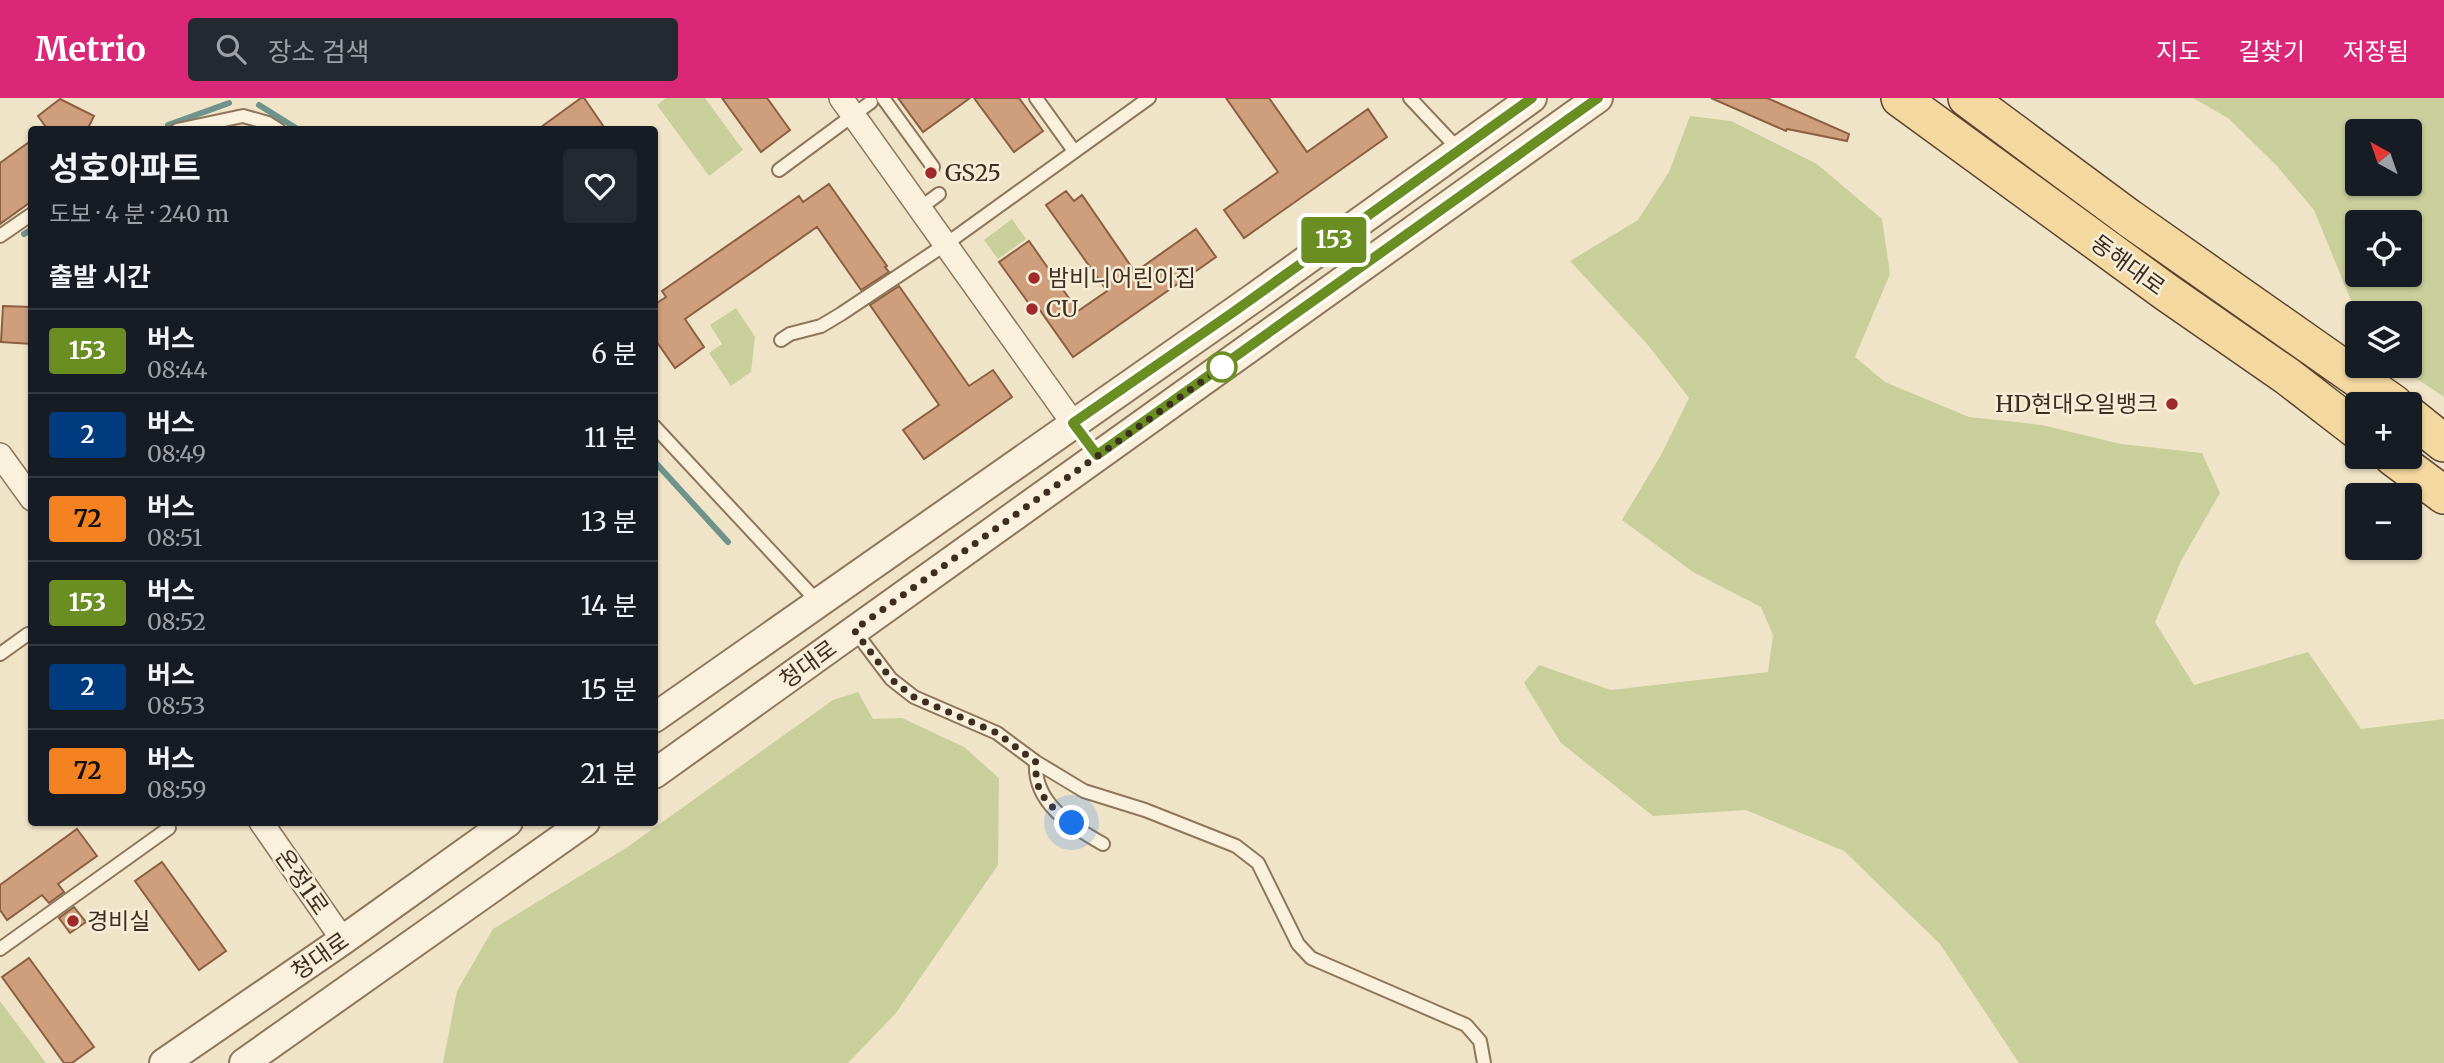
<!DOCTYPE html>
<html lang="ko">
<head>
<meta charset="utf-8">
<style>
	:root { --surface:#171b24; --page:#242831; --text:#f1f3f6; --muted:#9ea1a6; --line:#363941; --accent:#db2777 }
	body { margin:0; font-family:Merriweather,"Noto Sans KR",serif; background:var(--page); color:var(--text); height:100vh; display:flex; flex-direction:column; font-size:26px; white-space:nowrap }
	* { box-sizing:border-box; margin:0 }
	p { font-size:23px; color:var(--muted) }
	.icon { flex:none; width:38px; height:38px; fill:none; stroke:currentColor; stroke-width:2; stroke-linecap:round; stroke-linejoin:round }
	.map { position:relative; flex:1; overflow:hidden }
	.sheet { position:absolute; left:28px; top:28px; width:630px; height:700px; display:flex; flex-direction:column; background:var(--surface); border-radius:7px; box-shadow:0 2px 5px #0004 }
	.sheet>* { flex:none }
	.badge { padding:0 14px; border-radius:5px; font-size:24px; line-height:46px }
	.needle { width:46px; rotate:320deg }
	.controls { position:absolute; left:2345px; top:21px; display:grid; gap:14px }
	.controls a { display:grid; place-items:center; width:77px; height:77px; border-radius:7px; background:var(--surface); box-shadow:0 2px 5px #0004; font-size:35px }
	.you { position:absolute; width:35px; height:35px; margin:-18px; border:5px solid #fff; border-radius:50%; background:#1a73e8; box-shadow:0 0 0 10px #1a73e833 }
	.map>.badge { position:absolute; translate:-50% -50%; box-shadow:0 0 0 4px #fff }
	h2 { padding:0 21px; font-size:26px; line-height:63px }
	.round { display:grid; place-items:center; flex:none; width:74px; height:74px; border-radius:7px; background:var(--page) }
	.head { display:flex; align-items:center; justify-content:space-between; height:119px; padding:0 21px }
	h1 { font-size:33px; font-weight:700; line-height:52px }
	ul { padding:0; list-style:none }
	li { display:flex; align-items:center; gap:21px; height:84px; padding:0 21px; border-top:2px solid var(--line) }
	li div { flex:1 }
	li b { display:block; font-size:26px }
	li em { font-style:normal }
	li .badge { min-width:77px; font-weight:700; text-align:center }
	header { display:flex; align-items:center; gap:42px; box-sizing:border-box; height:98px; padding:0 35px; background:var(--accent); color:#fff }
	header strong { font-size:33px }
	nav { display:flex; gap:38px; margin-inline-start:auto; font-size:24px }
	.search { width:490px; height:63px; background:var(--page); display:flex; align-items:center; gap:18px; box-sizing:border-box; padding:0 24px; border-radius:7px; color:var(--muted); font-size:26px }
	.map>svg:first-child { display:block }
	.green { fill:#c9cf9b; fill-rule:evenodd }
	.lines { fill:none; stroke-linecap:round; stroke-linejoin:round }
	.stream { stroke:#6f938a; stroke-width:6 }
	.building { fill:#cf9f7d; stroke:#8d5f41; stroke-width:2 }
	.service-casing { stroke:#8d765c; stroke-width:16 }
	.minor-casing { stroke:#8d765c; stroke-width:26 }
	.tertiary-casing { stroke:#8d765c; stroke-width:32 }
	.primary-casing { stroke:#5b4430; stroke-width:40 }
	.service { stroke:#faf1dc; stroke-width:12 }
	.minor { stroke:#faf1dc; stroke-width:23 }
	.tertiary { stroke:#faf1dc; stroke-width:28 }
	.primary { stroke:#f3d9a0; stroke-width:37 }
	.line-casing { stroke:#fff; stroke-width:16 }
	.line { stroke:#6b8e23; stroke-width:10 }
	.walk { stroke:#3d2e20; stroke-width:7; stroke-dasharray:0 12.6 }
	.poi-dot { fill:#9e2a2b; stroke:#f7eed8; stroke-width:2.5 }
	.stop-dot { fill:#fff; stroke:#6b8e23; stroke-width:3.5 }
	.labels { text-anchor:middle; stroke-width:5; stroke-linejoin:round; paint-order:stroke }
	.poi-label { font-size:23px; fill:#3d2e20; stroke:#f7eed8; text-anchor:start }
	.street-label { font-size:23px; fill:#3d2e20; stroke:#f7eed8 }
</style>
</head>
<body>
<header>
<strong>Metrio</strong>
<div class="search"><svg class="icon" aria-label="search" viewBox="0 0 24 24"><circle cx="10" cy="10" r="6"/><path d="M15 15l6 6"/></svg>장소 검색</div>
<nav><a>지도</a><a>길찾기</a><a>저장됨</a></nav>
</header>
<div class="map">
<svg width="2444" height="965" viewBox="0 0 2444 965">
	<rect width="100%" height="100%" fill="#f0e4c8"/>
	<!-- green -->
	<path class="green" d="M 666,0 L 705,0 L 743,52 L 709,78 L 657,7 Z
		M 2193,0 L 2444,0 L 2444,299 L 2398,268 L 2410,268 L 2410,215 L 2357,215 L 2357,217 L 2314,112 L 2277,68 L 2228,20 ZM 2410,33 L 2410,86 L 2357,86 L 2357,33 ZM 2410,124 L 2410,177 L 2357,177 L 2357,124 Z
		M 1690,18 L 1731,23 L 1817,66 L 1882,121 L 1890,176 L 1855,259 L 1885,284 L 1969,319 L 2042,327 L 2121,346 L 2202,355 L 2220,395 L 2181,463 L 2155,524 L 2194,587 L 2308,554 L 2361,631 L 2444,621 L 2444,965 L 2019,965 L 1940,846 L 1844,753 L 1746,712 L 1653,718 L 1561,645 L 1524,585 L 1539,567 L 1611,592 L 1768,574 L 1773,537 L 1761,509 L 1693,474 L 1622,422 L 1661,357 L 1689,300 L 1648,247 L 1570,163 L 1638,122 L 1669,74 Z
		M 1012,121 L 1026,141 L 998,161 L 984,142 Z
		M 736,210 L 755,239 L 751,274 L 731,288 L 709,255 L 722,246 L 710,227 Z
		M 858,594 L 873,621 L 902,620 L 964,649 L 999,680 L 998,767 L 896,915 L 848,965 L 443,965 L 457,893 L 493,831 L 626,750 L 833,602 Z
		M 0,903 L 46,965 L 0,965 Z"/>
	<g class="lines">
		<!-- stream -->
		<path class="stream" d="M 259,7 L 299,32
			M 168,27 L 229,5
			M 24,136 L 32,131
			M 654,363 L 728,444"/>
	</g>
	<!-- building -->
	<path class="building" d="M 581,0 L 584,0 L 606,32 L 537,32 Z
		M 722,0 L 767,0 L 790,32 L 761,54 Z
		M 898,0 L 970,0 L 923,34 Z
		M 974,0 L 1019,0 L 1043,33 L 1014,54 Z
		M 1226,0 L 1269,0 L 1307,54 L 1368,11 L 1387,39 L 1244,140 L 1224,112 L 1278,74 Z
		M 1711,0 L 1767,0 L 1849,36 L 1847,43 L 1787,31 L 1786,33 Z
		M 60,1 L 94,18 L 87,32 L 48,32 L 38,18 Z
		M 32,42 L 32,103 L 0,126 L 0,65 Z
		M 829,86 L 887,168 L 885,169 L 889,174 L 861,192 L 817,129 L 685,221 L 704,249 L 675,270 L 654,240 L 654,207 L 666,199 L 662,193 L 799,98 L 803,104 Z
		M 1066,93 L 1074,103 L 1082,97 L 1135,174 L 1196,131 L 1216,159 L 1073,259 L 1039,211 L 1035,214 L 999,164 L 1029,143 L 1078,213 L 1107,193 L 1046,107 Z
		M 899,188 L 969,288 L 993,272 L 1012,299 L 924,361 L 903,332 L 939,307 L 870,207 Z
		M 3,208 L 32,209 L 32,246 L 1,244 Z
		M 77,731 L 97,758 L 58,786 L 64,794 L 49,805 L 42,797 L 7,822 L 0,812 L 0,787 Z
		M 162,764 L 226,853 L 199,872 L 135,783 Z
		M 74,809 L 86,824 L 70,835 L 59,820 Z
		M 29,860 L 94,949 L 72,965 L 64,965 L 2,879 Z"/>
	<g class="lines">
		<!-- service casing -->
		<g class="service-casing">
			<path id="service" d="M 883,0 L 933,69
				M 1036,0 L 1074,53
				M 1410,0 L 1459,52
				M 177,32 L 243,18 L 268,25 L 279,32
				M 779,72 L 871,4
				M 920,110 L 939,96
				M 0,138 L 32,116
				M 781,242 L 790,236 L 821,228 L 841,216 L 946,146 L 1149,0
				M 654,328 L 818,504
				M 854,532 L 891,581 L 914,599 L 997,635 L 1036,664 L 1084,693 L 1145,712 L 1236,748 L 1258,765 L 1298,846 L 1311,860 L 1466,927 L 1480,943 L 1484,965
				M 0,556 L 28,536
				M 1036,664 C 1033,705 1071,728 1103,746
				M 0,851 L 169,730"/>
		</g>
		<!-- minor casing -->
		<g class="minor-casing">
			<path id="minor" d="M 841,0 L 1073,325
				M 0,357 L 32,401
				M 261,724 L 343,842"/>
		</g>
		<!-- tertiary casing -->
		<g class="tertiary-casing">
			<path id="tertiary" d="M 654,620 L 1255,199 L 1532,0
				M 654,676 L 1598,0
				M 164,965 L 343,842 L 508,724
				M 244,965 L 585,724"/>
		</g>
		<!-- primary casing -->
		<g class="primary-casing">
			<path id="primary" d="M 1900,0 L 2166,194 L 2287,278 L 2357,332
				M 1967,0 L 2129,120 L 2394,306
				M 2410,318 L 2444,345
				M 2393,359 L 2444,397"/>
		</g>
		<!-- service -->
		<use href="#service" class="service"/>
		<!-- minor -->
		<use href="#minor" class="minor"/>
		<!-- tertiary -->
		<use href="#tertiary" class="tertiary"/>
		<!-- primary -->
		<use href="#primary" class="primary"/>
	</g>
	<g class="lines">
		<!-- line casing -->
		<g class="line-casing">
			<path id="line" d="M 1532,0 L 1232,215 L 1073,325 L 1097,357 L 1598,0"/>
		</g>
		<!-- line -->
		<use href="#line" class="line"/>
		<!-- walk -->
		<path class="walk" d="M 1072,725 C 1048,706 1034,697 1036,664 L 997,635 L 914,599 L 891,581 L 854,532 L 1222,269"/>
	</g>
	<!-- markers -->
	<g class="poi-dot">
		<circle cx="931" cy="75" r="7"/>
		<circle cx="1034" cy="180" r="7"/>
		<circle cx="1032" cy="211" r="7"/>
		<circle cx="2172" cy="306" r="7"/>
		<circle cx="73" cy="823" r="7"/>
	</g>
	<circle class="stop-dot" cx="1222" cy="269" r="14"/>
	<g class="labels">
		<!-- poi labels -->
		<g class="poi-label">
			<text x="945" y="83">GS25</text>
			<text x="1048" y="188">밤비니어린이집</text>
			<text x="1046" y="219">CU</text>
			<text x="2158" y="314" text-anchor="end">HD현대오일뱅크</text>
			<text x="87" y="831">경비실</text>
		</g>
		<!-- street labels -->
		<g class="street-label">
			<text transform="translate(2128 167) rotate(36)" y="8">동해대로</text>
			<text transform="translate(808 566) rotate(-36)" y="8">청대로</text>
			<text transform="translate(302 784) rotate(55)" y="8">온정1로</text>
			<text transform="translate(320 858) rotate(-35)" y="8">청대로</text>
		</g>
	</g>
</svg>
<div class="controls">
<a><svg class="needle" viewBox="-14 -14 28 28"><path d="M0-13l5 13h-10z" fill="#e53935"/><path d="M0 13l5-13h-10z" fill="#9ea1a6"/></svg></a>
<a><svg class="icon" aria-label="locate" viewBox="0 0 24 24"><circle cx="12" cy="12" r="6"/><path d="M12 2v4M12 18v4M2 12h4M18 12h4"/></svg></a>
<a><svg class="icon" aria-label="layers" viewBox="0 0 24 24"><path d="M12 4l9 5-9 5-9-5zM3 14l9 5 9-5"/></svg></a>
<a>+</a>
<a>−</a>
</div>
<div class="you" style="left:1072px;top:725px"></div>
<b class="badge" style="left:1334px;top:142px;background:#6b8e23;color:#fff">153</b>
<section class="sheet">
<div class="head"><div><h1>성호아파트</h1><p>도보 · 4 분 · 240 m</p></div><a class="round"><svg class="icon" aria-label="heart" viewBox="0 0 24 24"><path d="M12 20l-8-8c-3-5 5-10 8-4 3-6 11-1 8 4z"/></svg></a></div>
<h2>출발 시간</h2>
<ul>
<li><span class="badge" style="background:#6b8e23;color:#fff">153</span><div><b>버스</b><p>08:44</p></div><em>6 분</em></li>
<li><span class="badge" style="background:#003b80;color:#fff">2</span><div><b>버스</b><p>08:49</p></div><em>11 분</em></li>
<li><span class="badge" style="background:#f58220;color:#111">72</span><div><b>버스</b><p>08:51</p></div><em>13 분</em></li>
<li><span class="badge" style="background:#6b8e23;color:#fff">153</span><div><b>버스</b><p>08:52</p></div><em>14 분</em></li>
<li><span class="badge" style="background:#003b80;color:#fff">2</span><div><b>버스</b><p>08:53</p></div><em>15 분</em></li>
<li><span class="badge" style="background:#f58220;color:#111">72</span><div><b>버스</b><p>08:59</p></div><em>21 분</em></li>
</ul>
</section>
</div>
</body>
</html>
